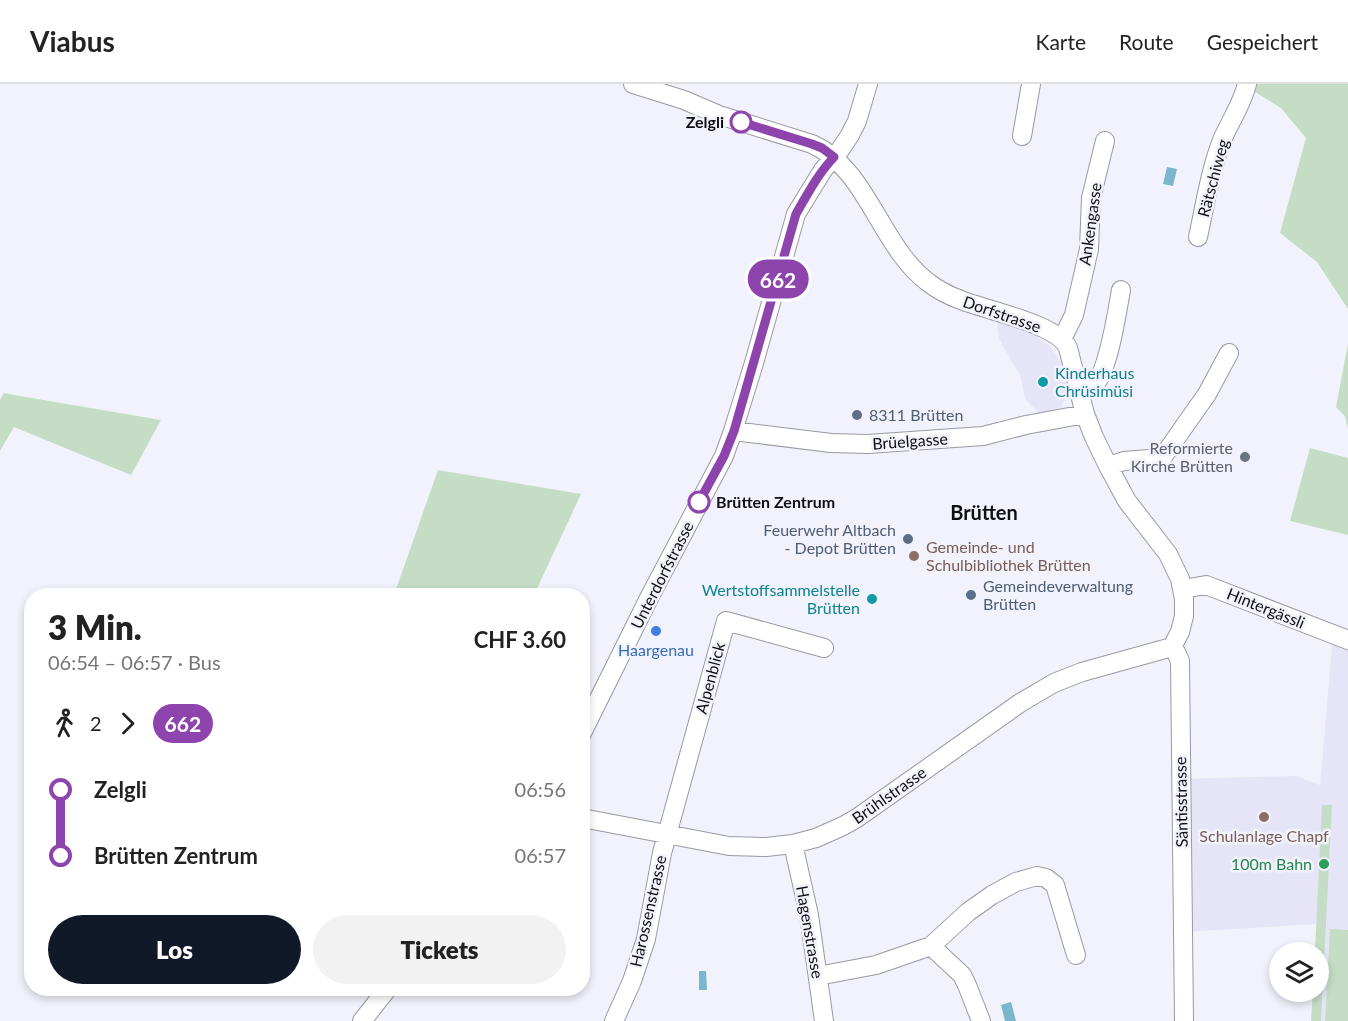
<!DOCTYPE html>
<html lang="de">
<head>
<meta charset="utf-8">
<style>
	:root { --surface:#fff; --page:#f2f2f2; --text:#222; --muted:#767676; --line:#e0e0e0; --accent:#111827 }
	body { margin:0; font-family:Lato,sans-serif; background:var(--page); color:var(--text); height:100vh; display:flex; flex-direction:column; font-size:22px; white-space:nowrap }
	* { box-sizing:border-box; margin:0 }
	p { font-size:20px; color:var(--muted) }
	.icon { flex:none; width:33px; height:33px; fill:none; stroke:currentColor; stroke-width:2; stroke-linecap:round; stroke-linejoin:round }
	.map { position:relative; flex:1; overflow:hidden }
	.sheet { position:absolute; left:24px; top:504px; width:566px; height:408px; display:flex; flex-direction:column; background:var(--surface); border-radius:24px; box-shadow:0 3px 9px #0003 }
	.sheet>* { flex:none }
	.badge { padding:0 12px; border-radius:20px; font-size:21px; line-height:39px }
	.buttons { position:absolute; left:1269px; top:858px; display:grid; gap:12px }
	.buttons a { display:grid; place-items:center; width:60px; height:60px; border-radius:50%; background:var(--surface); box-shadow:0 3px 9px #0003; font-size:30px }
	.map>.badge { position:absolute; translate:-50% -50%; box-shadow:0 0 0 3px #fff }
	.legs { display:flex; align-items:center; gap:9px; height:66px; padding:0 24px; font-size:20px }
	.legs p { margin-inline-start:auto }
	.summary { display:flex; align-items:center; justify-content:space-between; height:102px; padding:0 24px }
	h1 { font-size:33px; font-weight:800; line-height:45px }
	.primary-button { display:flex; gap:12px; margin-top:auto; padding:12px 24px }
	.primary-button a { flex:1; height:69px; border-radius:36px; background:var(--accent); color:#fff; font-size:24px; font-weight:800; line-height:69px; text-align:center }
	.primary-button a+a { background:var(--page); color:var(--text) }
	ul { padding:0 24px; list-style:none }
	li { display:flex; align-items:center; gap:21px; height:66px; font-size:22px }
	li i { display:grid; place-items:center; width:9px; height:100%; margin:0 8px; background:currentColor }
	li i::after { content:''; width:15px; height:15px; margin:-8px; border:4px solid; border-radius:50%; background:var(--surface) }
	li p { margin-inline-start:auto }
	li:first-child i { background:linear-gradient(#0000 50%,currentColor 0) }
	li:last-child i { background:linear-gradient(currentColor 50%,#0000 0) }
	header { display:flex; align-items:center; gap:36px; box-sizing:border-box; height:84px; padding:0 30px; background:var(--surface); border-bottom:2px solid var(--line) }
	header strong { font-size:28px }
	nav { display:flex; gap:33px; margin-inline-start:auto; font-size:21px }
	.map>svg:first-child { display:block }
	.built { fill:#e5e5f7 }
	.green { fill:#c5ddc4 }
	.water { fill:#7ab7ce }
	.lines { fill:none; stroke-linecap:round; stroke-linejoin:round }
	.minor-casing { stroke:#9999a3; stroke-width:20 }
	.minor { stroke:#fff; stroke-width:18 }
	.line-1-casing { stroke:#fff; stroke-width:14 }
	.line-1 { stroke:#8e44ad; stroke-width:9 }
	.stop-1-dot { fill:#fff; stroke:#8e44ad; stroke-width:3 }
	.culture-dot { fill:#0f9aa8; stroke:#f2f2fc; stroke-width:2 }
	.service-dot { fill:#5c6f8a; stroke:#f2f2fc; stroke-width:2 }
	.worship-dot { fill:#6b7280; stroke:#f2f2fc; stroke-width:2 }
	.education-dot { fill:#8d6e63; stroke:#f2f2fc; stroke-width:2 }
	.shop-dot { fill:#3f7fe0; stroke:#f2f2fc; stroke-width:2 }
	.leisure-dot { fill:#2e9e5b; stroke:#f2f2fc; stroke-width:2 }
	.labels { text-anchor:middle; stroke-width:5; stroke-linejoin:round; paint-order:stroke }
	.stop-label { font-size:16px; font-weight:bold; fill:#0f0f12; stroke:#f2f2fc; text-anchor:end }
	.street-label { font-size:16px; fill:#0f0f12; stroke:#f2f2fc }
	.culture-label { font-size:16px; fill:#0d838f; stroke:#f2f2fc; text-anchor:start }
	.service-label { font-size:16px; fill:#4e5e75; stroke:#f2f2fc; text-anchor:start }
	.worship-label { font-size:16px; fill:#5b616d; stroke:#f2f2fc; text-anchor:end }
	.education-label { font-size:16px; fill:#785e54; stroke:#f2f2fc; text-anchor:start }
	.shop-label { font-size:16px; fill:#366cbe; stroke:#f2f2fc }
	.leisure-label { font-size:16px; fill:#27864d; stroke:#f2f2fc; text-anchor:end }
	.quarter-label { font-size:20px; font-weight:bold; fill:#0f0f12; stroke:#f2f2fc }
</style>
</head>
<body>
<header>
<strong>Viabus</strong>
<nav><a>Karte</a><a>Route</a><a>Gespeichert</a></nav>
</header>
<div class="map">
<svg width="1348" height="937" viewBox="0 0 1348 937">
	<rect width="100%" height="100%" fill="#f2f2fc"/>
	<!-- built -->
	<path class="built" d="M 997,237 L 1031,249 L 1049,261 L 1061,278 L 1068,298 L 1065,300 L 1067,312 L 1062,320 L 1063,323 L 1054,325 L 1055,330 L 1043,333 L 1025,315 L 1020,291 L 999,255 Z
		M 1333,551 L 1348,556 L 1348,937 L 1311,937 L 1313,908 L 1318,908 L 1318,868 L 1315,868 L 1316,840 L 1183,848 L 1180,695 L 1296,692 L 1320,701 Z"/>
	<!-- green -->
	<path class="green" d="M 1247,0 L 1348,0 L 1348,225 L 1317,178 L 1280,149 L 1306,54 L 1281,24 L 1252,6 Z
		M 1348,260 L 1348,345 L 1345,332 L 1336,323 Z
		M 4,309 L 14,311 L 161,336 L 131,391 L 14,343 L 0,367 L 0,316 Z
		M 1310,364 L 1348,374 L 1348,451 L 1290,437 Z
		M 438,386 L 581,410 L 534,511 L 394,511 Z
		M 1322,721 L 1332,721 L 1321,937 L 1311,937 L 1313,908 L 1318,908 L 1318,868 L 1315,868 Z
		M 1330,845 L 1348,846 L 1348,937 L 1325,937 Z"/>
	<!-- water -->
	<path class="water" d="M 1167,83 L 1177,85 L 1173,102 L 1163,100 Z
		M 699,887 L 706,887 L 707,906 L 699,906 Z
		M 1011,918 L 1016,937 L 1005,937 L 1001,921 Z"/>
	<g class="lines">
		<!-- minor casing -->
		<g class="minor-casing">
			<path id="minor" d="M 633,0 L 684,16 L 719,31 L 812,60 C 868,85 880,163 929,199 C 938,206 950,212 961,216 C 985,226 1058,240 1068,264 L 1085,330 L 1094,353 L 1108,382 L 1127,417 L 1168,470 L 1180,495 L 1184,515 L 1184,532 L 1180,548 L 1172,563
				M 1022,52 L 1031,0
				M 1198,153 C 1205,121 1210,87 1222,56 C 1230,38 1242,20 1247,0
				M 1062,255 L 1074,231 L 1089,165 L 1091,114 L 1105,57
				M 1080,308 C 1086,306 1092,304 1096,299 C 1109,282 1117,229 1121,206
				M 733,347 L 831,359 L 868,360 L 983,352 L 1026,341 L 1085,330
				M 1108,382 L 1124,377 L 1162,374 L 1207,310 L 1229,269
				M 1183,505 L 1206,501 L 1348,556
				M 1172,563 L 1176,568 L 1180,577 L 1184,937
				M 582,649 L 649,514 L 724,372 L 733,347 L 754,279 L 796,130 L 823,86 L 840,66 L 850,51 L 857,37 L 868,0
				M 582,734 L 729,762 L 766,763 L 793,760 L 816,754 L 843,742 L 857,734 L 1020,619 L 1054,599 L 1082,588 L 1172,563
				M 793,760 L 809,831 L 824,937
				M 931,862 L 962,891 L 967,901 L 981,937
				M 818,892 L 876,881 L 931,862 L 968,828 L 992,811 L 1016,798 L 1037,792 L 1046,794 L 1055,801 L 1076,871
				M 362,937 L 388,904
				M 614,937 L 632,897 L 646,855 L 662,769 L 726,537 L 824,564"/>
		</g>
		<!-- minor -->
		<use href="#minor" class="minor"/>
	</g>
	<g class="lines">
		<!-- line-1 casing -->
		<g class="line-1-casing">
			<path id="line-1" d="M 699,418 L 724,372 L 734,347 L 796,130 C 808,109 818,90 834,73 L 822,64 L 812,60 L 741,38"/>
		</g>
		<!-- line-1 -->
		<use href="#line-1" class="line-1"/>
	</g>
	<!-- markers -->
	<g class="stop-1-dot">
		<circle cx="741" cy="38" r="10"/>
		<circle cx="699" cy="418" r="10"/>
	</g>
	<g class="culture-dot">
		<circle cx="1043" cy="298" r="6"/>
		<circle cx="872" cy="515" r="6"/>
	</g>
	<g class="service-dot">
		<circle cx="857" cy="331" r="6"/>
		<circle cx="908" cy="455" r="6"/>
		<circle cx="971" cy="511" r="6"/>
	</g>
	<circle class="worship-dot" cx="1245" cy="373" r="6"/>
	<g class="education-dot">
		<circle cx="914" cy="472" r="6"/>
		<circle cx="1264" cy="733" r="6"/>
	</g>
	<circle class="shop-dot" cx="656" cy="547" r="6"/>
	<circle class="leisure-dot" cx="1324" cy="780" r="6"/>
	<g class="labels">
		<!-- stop labels -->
		<g class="stop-label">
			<text x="724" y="44">Zelgli</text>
			<text x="716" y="424" text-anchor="start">Brütten Zentrum</text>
		</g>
		<!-- street labels -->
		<g class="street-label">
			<text transform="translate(1213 94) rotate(-75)" y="6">Rätschiweg</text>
			<text transform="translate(1090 140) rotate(-82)" y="6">Ankengasse</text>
			<text transform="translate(1002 230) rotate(19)" y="6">Dorfstrasse</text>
			<text transform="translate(910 357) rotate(-4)" y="6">Brüelgasse</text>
			<text transform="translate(662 491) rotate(-63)" y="6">Unterdorfstrasse</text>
			<text transform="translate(1266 524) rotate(22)" y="6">Hintergässli</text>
			<text transform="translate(710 594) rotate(-75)" y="6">Alpenblick</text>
			<text transform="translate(889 711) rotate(-35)" y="6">Brühlstrasse</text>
			<text transform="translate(1181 718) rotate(-91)" y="6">Säntisstrasse</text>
			<text transform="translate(648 827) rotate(-77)" y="6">Harossenstrasse</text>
			<text transform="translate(810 848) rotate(80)" y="6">Hagenstrasse</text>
		</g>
		<!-- culture labels -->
		<g class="culture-label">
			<text x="1055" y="295">Kinderhaus<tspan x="1055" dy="18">Chrüsimüsi</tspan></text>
			<text x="860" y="512" text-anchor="end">Wertstoffsammelstelle<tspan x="860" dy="18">Brütten</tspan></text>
		</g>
		<!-- service labels -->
		<g class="service-label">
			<text x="869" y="337">8311 Brütten</text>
			<text x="896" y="452" text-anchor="end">Feuerwehr Altbach<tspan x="896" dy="18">- Depot Brütten</tspan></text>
			<text x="983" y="508">Gemeindeverwaltung<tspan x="983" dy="18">Brütten</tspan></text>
		</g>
		<!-- worship labels -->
		<g class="worship-label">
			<text x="1233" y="370">Reformierte<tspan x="1233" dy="18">Kirche Brütten</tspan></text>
		</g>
		<!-- education labels -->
		<g class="education-label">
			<text x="926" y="469">Gemeinde- und<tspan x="926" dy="18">Schulbibliothek Brütten</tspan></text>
			<text x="1264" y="758" text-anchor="middle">Schulanlage Chapf</text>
		</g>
		<!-- shop labels -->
		<g class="shop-label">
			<text x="656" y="572">Haargenau</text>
		</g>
		<!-- leisure labels -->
		<g class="leisure-label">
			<text x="1312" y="786">100m Bahn</text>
		</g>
		<!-- quarter labels -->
		<g class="quarter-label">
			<text x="984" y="436">Brütten</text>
		</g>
	</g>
</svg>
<div class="buttons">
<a><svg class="icon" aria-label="layers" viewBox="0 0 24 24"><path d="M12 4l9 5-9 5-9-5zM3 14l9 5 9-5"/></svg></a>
</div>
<b class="badge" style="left:778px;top:195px;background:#8e44ad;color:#fff">662</b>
<section class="sheet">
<div class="summary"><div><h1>3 Min.</h1><p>06:54 – 06:57 · Bus</p></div><b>CHF 3.60</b></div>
<div class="legs"><svg class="icon" aria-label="walk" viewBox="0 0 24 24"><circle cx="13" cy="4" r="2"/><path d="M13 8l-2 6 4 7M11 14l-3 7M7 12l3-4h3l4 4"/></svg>2<svg class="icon" aria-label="forward" viewBox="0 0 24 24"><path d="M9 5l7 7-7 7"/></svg><b class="badge" style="background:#8e44ad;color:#fff">662</b></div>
<ul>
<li><i style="color:#8e44ad"></i><b>Zelgli</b><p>06:56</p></li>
<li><i style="color:#8e44ad"></i><b>Brütten Zentrum</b><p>06:57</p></li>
</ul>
<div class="primary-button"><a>Los</a><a>Tickets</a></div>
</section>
</div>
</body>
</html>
